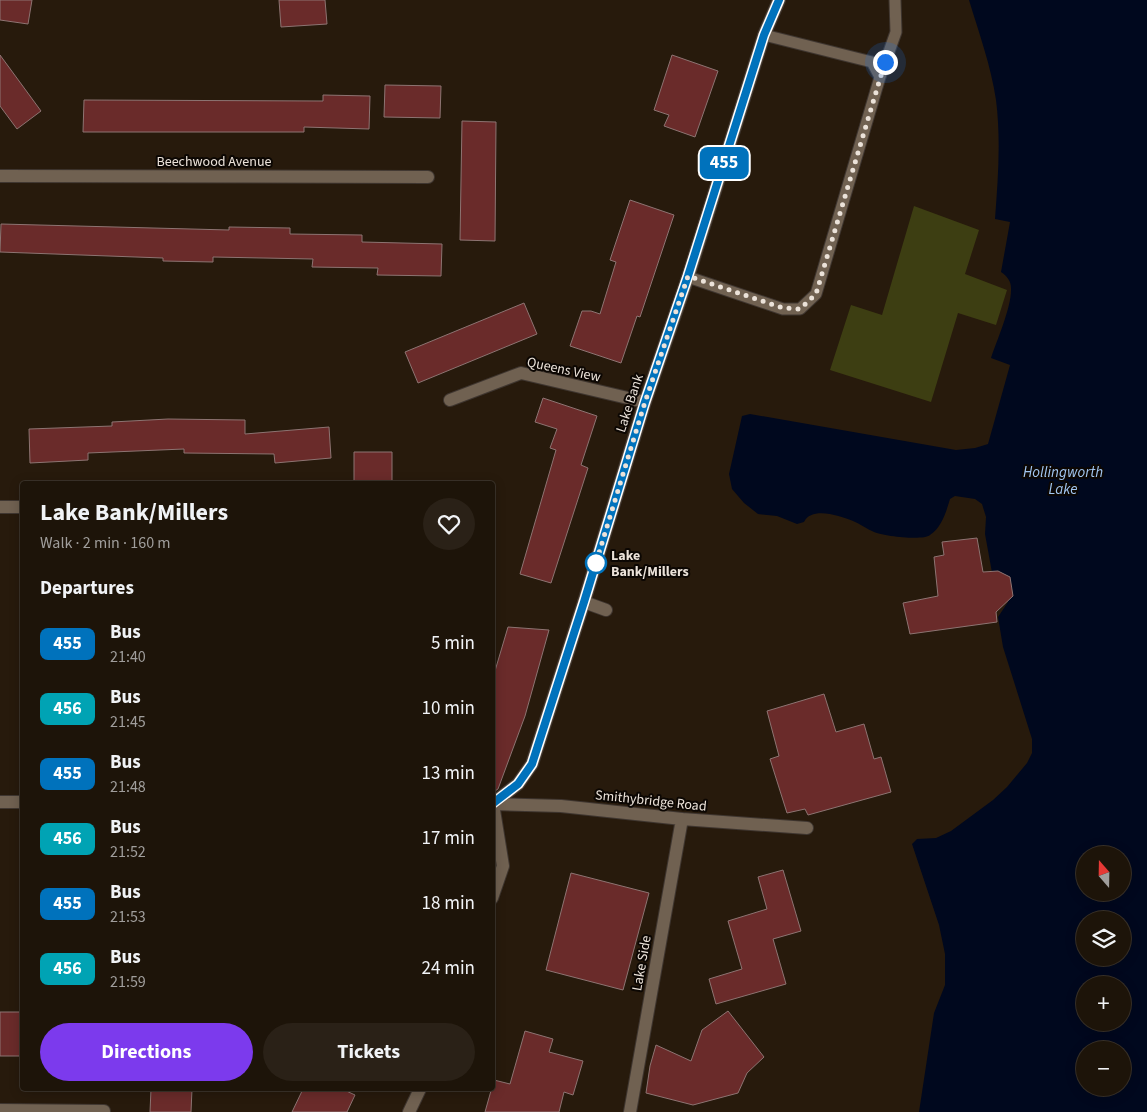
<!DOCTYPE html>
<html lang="en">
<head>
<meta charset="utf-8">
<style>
	:root { --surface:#1d1409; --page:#2a2117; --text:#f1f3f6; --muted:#a09e9c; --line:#3b332a; --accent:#7c3aed }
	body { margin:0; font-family:"Source Sans 3",sans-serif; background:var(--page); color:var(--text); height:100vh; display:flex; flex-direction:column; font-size:19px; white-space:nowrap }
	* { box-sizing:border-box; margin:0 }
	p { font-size:16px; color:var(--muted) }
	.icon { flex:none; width:28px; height:28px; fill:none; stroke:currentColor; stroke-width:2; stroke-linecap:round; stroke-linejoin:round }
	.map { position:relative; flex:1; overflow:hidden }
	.side { position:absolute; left:20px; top:481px; width:475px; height:610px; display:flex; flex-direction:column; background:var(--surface); border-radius:5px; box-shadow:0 2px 12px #0003,0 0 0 1px var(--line) }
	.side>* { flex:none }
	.badge { padding:0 10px; border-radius:8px; font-size:18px; line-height:32px }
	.needle { width:32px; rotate:340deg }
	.tools { position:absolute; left:1076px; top:846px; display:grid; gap:10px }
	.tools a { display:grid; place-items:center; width:55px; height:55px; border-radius:50%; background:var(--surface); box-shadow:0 2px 12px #0003,0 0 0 1px var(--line); font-size:25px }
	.you { position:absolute; width:25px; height:25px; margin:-12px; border:4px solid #fff; border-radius:50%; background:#1a73e8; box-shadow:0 0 0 8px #1a73e833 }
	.map>.badge { position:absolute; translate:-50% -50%; box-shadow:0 0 0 2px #fff }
	h2 { padding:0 20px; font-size:19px; line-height:45px }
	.round { display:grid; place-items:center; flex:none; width:52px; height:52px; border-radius:26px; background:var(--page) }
	.head { display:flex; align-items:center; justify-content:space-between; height:85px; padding:0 20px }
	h1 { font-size:24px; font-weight:700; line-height:38px }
	.primary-button { display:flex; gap:10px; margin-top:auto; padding:10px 20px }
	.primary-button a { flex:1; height:58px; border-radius:30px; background:var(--accent); color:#fff; font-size:20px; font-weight:700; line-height:58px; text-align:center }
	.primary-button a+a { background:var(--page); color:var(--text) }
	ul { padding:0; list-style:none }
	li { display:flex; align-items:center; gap:15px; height:65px; padding:0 20px }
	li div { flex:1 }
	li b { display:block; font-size:19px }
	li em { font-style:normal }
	li .badge { min-width:55px; font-weight:700; text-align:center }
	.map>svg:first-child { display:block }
	.green { fill:#3d3e12 }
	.water { fill:#00081e; fill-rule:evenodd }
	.building { fill:#6a2b2a; stroke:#8d7472 }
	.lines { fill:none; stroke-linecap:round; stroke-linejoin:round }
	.service-casing { stroke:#3f3630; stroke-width:13 }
	.minor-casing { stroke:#3f3630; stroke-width:14 }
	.secondary-casing { stroke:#3f3630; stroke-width:14 }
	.service { stroke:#706151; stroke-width:11 }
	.minor { stroke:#706151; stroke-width:12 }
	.secondary { stroke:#706151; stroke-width:12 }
	.line-casing { stroke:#fff; stroke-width:11 }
	.line { stroke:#0072bc; stroke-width:8 }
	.walk { stroke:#ebe2d9; stroke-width:5; stroke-dasharray:0 9 }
	.stop-dot { fill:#fff; stroke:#0072bc; stroke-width:2.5 }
	.labels { text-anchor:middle; stroke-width:4; stroke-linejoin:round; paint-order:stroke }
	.street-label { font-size:14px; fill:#ebe2d9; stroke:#0c0703 }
	.stop-label { font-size:14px; font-weight:bold; fill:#ebe2d9; stroke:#0c0703; text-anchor:start }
	.water-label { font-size:15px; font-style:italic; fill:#a2c6f1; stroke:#0c0703 }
</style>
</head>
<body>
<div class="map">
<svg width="1147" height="1112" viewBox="0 0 1147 1112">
	<rect width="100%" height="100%" fill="#271a0c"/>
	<!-- green -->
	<path class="green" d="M 914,206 L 979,230 L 965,274 L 1007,290 L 996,325 L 958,313 L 931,402 L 830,370 L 851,305 L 882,315 Z"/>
	<!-- water -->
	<path class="water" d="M 969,0 L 1147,0 L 1147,1112 L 919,1112 L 934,1013 L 945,985 L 945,954 L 939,925 L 912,844 L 917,839 L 936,838 L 951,831 L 993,800 L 1007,787 L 1027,763 L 1032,753 L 1032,739 L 1003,647 L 998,617 L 1008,602 L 1007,593 L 993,578 L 985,534 L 986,517 L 982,504 L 975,499 L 955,496 L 950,499 C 946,512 942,527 930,535 C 923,541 883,536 874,532 C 867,529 860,524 853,521 C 840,516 812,506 804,522 L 797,524 L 777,516 L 758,514 L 744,503 L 732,489 L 729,474 L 742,416 L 750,414 L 956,450 L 975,448 L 988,444 L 1010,365 L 991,358 C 997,340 1012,306 1011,288 C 1011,281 1007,276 1001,272 L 1010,222 L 995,219 C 998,179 1001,140 996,100 C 991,66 979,33 969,0 ZM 1085,855 L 1122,855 L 1122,892 L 1085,892 ZM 1085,920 L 1122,920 L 1122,958 L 1085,958 ZM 1085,985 L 1122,985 L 1122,1022 L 1085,1022 ZM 1085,1050 L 1122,1050 L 1122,1088 L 1085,1088 Z"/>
	<!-- building -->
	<path class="building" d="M 0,0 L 32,0 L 28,24 L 0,20 Z
		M 279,0 L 325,0 L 327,24 L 281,27 Z
		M 0,55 L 41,111 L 17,129 L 0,106 Z
		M 672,55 L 718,71 L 695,137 L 664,126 L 669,115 L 654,110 Z
		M 385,85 L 441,86 L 440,118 L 384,117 Z
		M 323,95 L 370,96 L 369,129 L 304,127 L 304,132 L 83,132 L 84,100 L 323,101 Z
		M 462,121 L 496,122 L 495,241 L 460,240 Z
		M 630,200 L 674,215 L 640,317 L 637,316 L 621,363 L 570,346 L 582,311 L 591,311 L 600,314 L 616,262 L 610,260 Z
		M 1,224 L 229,230 L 229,227 L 290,228 L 290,234 L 362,235 L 362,242 L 442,244 L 441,276 L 377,275 L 378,268 L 312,267 L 313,259 L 213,257 L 213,262 L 163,261 L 163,258 L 0,252 Z
		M 524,303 L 537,334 L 418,383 L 405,352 Z
		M 543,398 L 597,416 L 581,465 L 588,468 L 551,583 L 520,574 L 556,450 L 550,448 L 557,429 L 535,422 Z
		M 168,419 L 245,420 L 245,434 L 329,427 L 331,458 L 275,463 L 274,454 L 184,453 L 184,449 L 88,453 L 88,460 L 30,463 L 29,429 L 112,426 L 112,422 Z
		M 354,452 L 392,452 L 392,484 L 354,484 Z
		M 977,538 L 983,572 L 998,571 L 1010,577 L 1013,596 L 996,612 L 997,622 L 910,634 L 903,603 L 938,596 L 934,557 L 944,555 L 942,542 Z
		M 508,627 L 549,630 L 525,716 L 498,789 L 492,793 L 492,681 Z
		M 824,694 L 836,732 L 864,724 L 874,759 L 881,757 L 891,792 L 808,815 L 805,809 L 787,813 L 770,759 L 779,756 L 767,711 Z
		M 783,870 L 801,931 L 773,939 L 786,984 L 716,1004 L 709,979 L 742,969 L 728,921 L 767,909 L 758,877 Z
		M 571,873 L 649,893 L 623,990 L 546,970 Z
		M 728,1011 L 764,1057 L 747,1073 L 738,1093 L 693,1105 L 646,1093 L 650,1066 L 656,1045 L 691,1061 L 702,1030 Z
		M 0,1012 L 22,1012 L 22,1056 L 0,1056 Z
		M 525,1031 L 553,1039 L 549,1052 L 583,1061 L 573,1095 L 564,1092 L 559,1112 L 485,1112 L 494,1080 L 510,1084 Z
		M 151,1089 L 192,1089 L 191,1112 L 150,1112 Z
		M 303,1089 L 342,1089 L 355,1095 L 347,1112 L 292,1112 Z"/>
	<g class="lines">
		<!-- service casing -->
		<g class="service-casing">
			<path id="service" d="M 880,77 L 896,32 L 895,0
				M 688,277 L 783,309 L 800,309 L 816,294 L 880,77 L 872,62 L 764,35"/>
		</g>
		<!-- minor casing -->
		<g class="minor-casing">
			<path id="minor" d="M 0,176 L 428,177
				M 450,400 L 521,373 L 645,402
				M 0,507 L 22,507
				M 584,602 L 606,610
				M 492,898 L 503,866 L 493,804 L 561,806 L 682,819 L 807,828
				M 0,1110 L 104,1111
				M 409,1112 L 420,1089
				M 630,1112 L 682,819"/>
		</g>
		<!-- secondary casing -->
		<g class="secondary-casing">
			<path id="secondary" d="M 0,802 L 22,802
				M 492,804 L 518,784 L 532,764 L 584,602 L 645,402 L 688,277 L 764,35 L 779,0"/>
		</g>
		<!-- service -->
		<use href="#service" class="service"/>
		<!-- minor -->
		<use href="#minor" class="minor"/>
		<!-- secondary -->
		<use href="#secondary" class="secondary"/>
	</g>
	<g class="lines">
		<!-- line casing -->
		<g class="line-casing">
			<path id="line" d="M 492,804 L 518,784 L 532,764 L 584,602 L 645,402 L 688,276 L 764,35 L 779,0"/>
		</g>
		<!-- line -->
		<use href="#line" class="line"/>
		<!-- walk -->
		<path class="walk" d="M 596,563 L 595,566 L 645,402 L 688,276 L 783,308 L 800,309 L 816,294 L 885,62"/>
	</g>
	<!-- markers -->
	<circle class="stop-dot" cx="596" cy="563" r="10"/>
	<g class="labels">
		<!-- street labels -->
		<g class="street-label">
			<text x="214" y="166">Beechwood Avenue</text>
			<text transform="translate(564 369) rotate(12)" y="5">Queens View</text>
			<text transform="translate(629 403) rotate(-72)" y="5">Lake Bank</text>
			<text transform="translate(651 800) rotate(6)" y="5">Smithybridge Road</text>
			<text transform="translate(641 963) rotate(-80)" y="5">Lake Side</text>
		</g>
		<!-- stop labels -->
		<g class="stop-label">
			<text x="611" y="560">Lake<tspan x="611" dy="16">Bank/Millers</tspan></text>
		</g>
		<!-- water labels -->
		<g class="water-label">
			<text x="1063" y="477">Hollingworth<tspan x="1063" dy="17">Lake</tspan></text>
		</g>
	</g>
</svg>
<div class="tools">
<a><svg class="needle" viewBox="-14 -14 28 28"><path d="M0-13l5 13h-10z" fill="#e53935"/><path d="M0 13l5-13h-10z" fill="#a09e9c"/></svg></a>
<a><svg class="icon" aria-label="layers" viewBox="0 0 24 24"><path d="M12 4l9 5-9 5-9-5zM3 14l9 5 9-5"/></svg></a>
<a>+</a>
<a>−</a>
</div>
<div class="you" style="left:885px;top:62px"></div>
<b class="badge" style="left:724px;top:163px;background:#0072bc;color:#fff">455</b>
<section class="side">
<div class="head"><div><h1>Lake Bank/Millers</h1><p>Walk · 2 min · 160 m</p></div><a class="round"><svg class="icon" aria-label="heart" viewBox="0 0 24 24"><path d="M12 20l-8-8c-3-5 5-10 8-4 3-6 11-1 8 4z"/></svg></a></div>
<h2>Departures</h2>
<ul>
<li><span class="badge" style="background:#0072bc;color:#fff">455</span><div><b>Bus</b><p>21:40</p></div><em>5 min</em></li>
<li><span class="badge" style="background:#00a3b4;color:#fff">456</span><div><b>Bus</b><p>21:45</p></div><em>10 min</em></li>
<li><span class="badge" style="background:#0072bc;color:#fff">455</span><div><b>Bus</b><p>21:48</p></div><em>13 min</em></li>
<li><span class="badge" style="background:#00a3b4;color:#fff">456</span><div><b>Bus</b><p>21:52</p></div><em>17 min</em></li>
<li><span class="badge" style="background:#0072bc;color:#fff">455</span><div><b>Bus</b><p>21:53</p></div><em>18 min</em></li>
<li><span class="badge" style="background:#00a3b4;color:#fff">456</span><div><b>Bus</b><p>21:59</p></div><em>24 min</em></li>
</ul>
<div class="primary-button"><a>Directions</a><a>Tickets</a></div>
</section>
</div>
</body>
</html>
